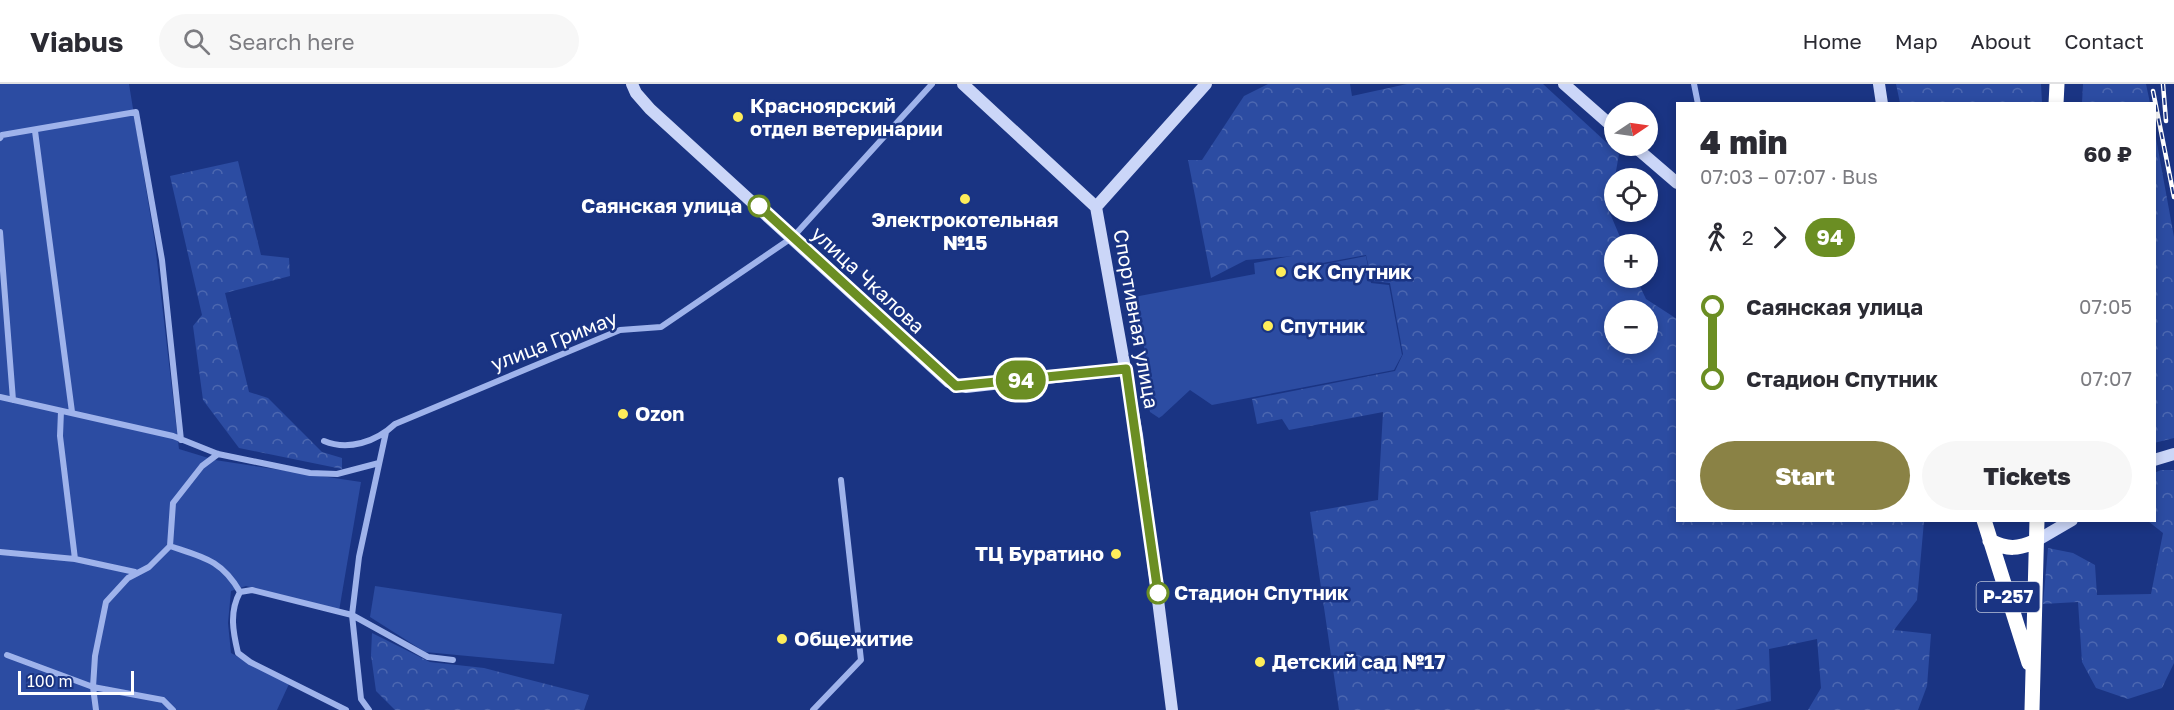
<!DOCTYPE html>
<html lang="en">
<head>
<meta charset="utf-8">
<style>
	:root { --surface:#fff; --page:#f7f7f7; --text:#2b2b33; --muted:#7c7c81; --line:#e1e1e2; --accent:#8a8245 }
	body { margin:0; font-family:"Golos Text",sans-serif; background:var(--page); color:var(--text); height:100vh; display:flex; flex-direction:column; font-size:22px; white-space:nowrap }
	* { box-sizing:border-box; margin:0 }
	p { font-size:20px; color:var(--muted) }
	.icon { flex:none; width:33px; height:33px; fill:none; stroke:currentColor; stroke-width:2; stroke-linecap:round; stroke-linejoin:round }
	.map { position:relative; flex:1; overflow:hidden }
	.details { position:absolute; left:1676px; top:18px; width:480px; height:420px; display:flex; flex-direction:column; background:var(--surface); border-radius:0px; box-shadow:0 3px 9px #0003 }
	.details>* { flex:none }
	.badge { padding:0 12px; border-radius:20px; font-size:21px; line-height:39px }
	.needle { width:39px; rotate:77deg }
	.controls { position:absolute; left:1604px; top:18px; display:grid; gap:12px }
	.controls a { display:grid; place-items:center; width:54px; height:54px; border-radius:50%; background:var(--surface); box-shadow:0 3px 9px #0003; font-size:30px }
	.scale { position:absolute; left:18px; bottom:15px; width:116px; box-sizing:border-box; padding-left:6px; border:3px solid #fff; border-top:0; font-size:16px; line-height:21px; white-space:nowrap; color:#fff; -webkit-text-stroke:4px #1a3483; paint-order:stroke }
	.map>.badge { position:absolute; translate:-50% -50%; box-shadow:0 0 0 3px #fff }
	.legs { display:flex; align-items:center; gap:9px; height:66px; padding:0 24px; font-size:20px }
	.legs p { margin-inline-start:auto }
	.overview { display:flex; align-items:center; justify-content:space-between; height:102px; padding:0 24px }
	h1 { font-size:33px; font-weight:800; line-height:45px }
	.button { display:flex; gap:12px; margin-top:auto; padding:12px 24px }
	.button a { flex:1; height:69px; border-radius:36px; background:var(--accent); color:#fff; font-size:24px; font-weight:800; line-height:69px; text-align:center }
	.button a+a { background:var(--page); color:var(--text) }
	ul { padding:0 24px; list-style:none }
	li { display:flex; align-items:center; gap:21px; height:72px; font-size:22px }
	li i { display:grid; place-items:center; width:9px; height:100%; margin:0 8px; background:currentColor }
	li i::after { content:''; width:15px; height:15px; margin:-8px; border:4px solid; border-radius:50%; background:var(--surface) }
	li p { margin-inline-start:auto }
	li:first-child i { background:linear-gradient(#0000 50%,currentColor 0) }
	li:last-child i { background:linear-gradient(currentColor 50%,#0000 0) }
	header { display:flex; align-items:center; gap:36px; box-sizing:border-box; height:84px; padding:0 30px; background:var(--surface); border-bottom:2px solid var(--line) }
	header strong { font-size:28px }
	nav { display:flex; gap:33px; margin-inline-start:auto; font-size:21px }
	.search { width:420px; height:54px; background:var(--page); display:flex; align-items:center; gap:15px; box-sizing:border-box; padding:0 21px; border-radius:33px; color:var(--muted); font-size:22px }
	.map>svg:first-child { display:block }
	.green { fill:#2c4ca2 }
	.forest { fill:url(#forest-crowns); fill-rule:evenodd }
	.lines { fill:none; stroke-linecap:round; stroke-linejoin:round }
	.street { stroke:#9fb3eb; stroke-width:6 }
	.secondary { stroke:#cbd6f8; stroke-width:12 }
	.highway { stroke:#fff; stroke-width:15 }
	.rail-casing { stroke:#fff; stroke-width:4.5 }
	.rail { stroke:#1a3483; stroke-width:2; stroke-dasharray:7; stroke-linecap:butt }
	.line-1-casing { stroke:#fff; stroke-width:14 }
	.line-1 { stroke:#6b8e23; stroke-width:9 }
	.poi-dot { fill:#feed5a; stroke:#1a3483; stroke-width:2 }
	.stop-1-dot { fill:#fff; stroke:#6b8e23; stroke-width:3 }
	.labels { text-anchor:middle; stroke-width:5; stroke-linejoin:round; paint-order:stroke }
	.shield { fill:#1a3483; stroke:#bac2da; stroke-width:1.5 }
	.shield-label { font-size:18px; font-weight:bold; fill:#fff }
	.poi-label { font-size:20px; font-weight:bold; fill:#fff; stroke:#1a3483; text-anchor:start }
	.stop-label { font-size:20px; font-weight:bold; fill:#fff; stroke:#1a3483; text-anchor:end }
	.street-label { font-size:20px; fill:#fff; stroke:#1a3483 }
</style>
</head>
<body>
<header>
<strong>Viabus</strong>
<div class="search"><svg class="icon" aria-label="search" viewBox="0 0 24 24"><circle cx="10" cy="10" r="6"/><path d="M15 15l6 6"/></svg>Search here</div>
<nav><a>Home</a><a>Map</a><a>About</a><a>Contact</a></nav>
</header>
<div class="map">
<svg width="2174" height="626" viewBox="0 0 2174 626">
	<defs>
		<pattern id="forest-crowns" width="20" height="18" patternUnits="userSpaceOnUse" patternTransform="scale(1.5)"><rect width="20" height="18" fill="#2c4ca2"/><path d="M2 6a3 3 0 1 1 6 0M12 15a3 3 0 1 1 6 0" fill="none" stroke="#4c67b0"/></pattern>
	</defs>
	<rect width="100%" height="100%" fill="#1a3483"/>
	<!-- green -->
	<path class="green" d="M 0,0 L 129,0 L 155,160 L 179,365 L 215,376 L 361,398 L 339,527 L 246,502 L 231,507 L 228,539 L 231,569 L 289,600 L 277,626 L 0,626 Z
		M 1302,170 L 1305,184 L 1366,172 L 1371,199 L 1389,201 L 1402,271 L 1394,286 L 1212,321 L 1190,306 L 1162,332 L 1159,334 L 1150,328 L 1142,290 L 1149,288 L 1134,213 L 1255,190 L 1254,179 Z
		M 375,502 L 562,530 L 554,580 L 425,568 L 370,533 Z"/>
	<!-- forest -->
	<path class="forest" d="M 1268,0 L 1350,0 L 1352,12 L 1407,0 L 1543,0 L 1619,70 L 1609,127 L 1623,160 L 1614,160 L 1614,194 L 1636,194 L 1646,215 L 1677,235 L 1677,436 L 1924,437 L 1917,516 L 1894,546 L 1931,550 L 1927,602 L 1918,626 L 1808,626 L 1821,604 L 1817,555 L 1769,565 L 1771,617 L 1735,626 L 1339,626 L 1310,428 L 1378,416 L 1383,328 L 1289,346 L 1282,335 L 1257,340 L 1252,315 L 1395,287 L 1403,270 L 1390,199 L 1372,197 L 1366,171 L 1306,182 L 1294,172 L 1246,176 L 1211,194 L 1188,76 L 1202,76 L 1244,12 ZM 1647,226 L 1647,260 L 1614,260 L 1614,226 Z
		M 1896,0 L 2041,0 L 2042,19 L 1900,19 Z
		M 2083,0 L 2146,0 L 2150,19 L 2082,19 Z
		M 2154,43 L 2174,153 L 2174,354 L 2154,359 Z
		M 238,77 L 261,171 L 289,174 L 290,192 L 225,209 L 249,308 L 268,314 L 322,368 L 342,374 L 342,385 L 239,364 L 203,316 L 193,242 L 202,231 L 170,92 Z
		M 2161,386 L 2174,386 L 2174,579 L 2162,604 L 2128,615 L 2096,604 L 2082,578 L 2078,518 L 2043,520 L 2048,464 L 2073,469 L 2095,481 L 2097,511 L 2151,510 L 2163,449 L 2148,437 L 2154,436 L 2154,389 Z
		M 372,549 L 430,578 L 484,584 L 589,611 L 584,626 L 395,626 L 376,607 L 371,571 Z"/>
	<g class="lines">
		<!-- street -->
		<path class="street" d="M 1694,0 L 1698,20
			M 35,47 L 72,328
			M 0,54 L 2,51 L 136,28 L 162,176 L 181,356
			M 0,148 L 13,316
			M 0,313 L 173,352 L 218,370 L 310,389 L 337,390 L 379,379
			M 61,327 L 60,352 L 75,475
			M 324,357 C 348,367 376,358 395,340 L 620,246 L 661,243 L 793,153 L 932,0
			M 170,462 L 173,419 L 202,382 L 218,370
			M 0,468 L 75,475 L 135,488
			M 7,571 L 93,603 L 163,616 L 173,626
			M 96,626 L 93,603 L 95,572 L 106,518 L 128,494 L 149,483 L 170,462 C 203,473 222,476 240,508
			M 346,626 L 250,578 L 238,569 C 233,548 229,528 240,508 L 252,506 L 352,531 L 428,573 L 453,576
			M 369,626 L 361,615 L 352,531 L 359,473 L 386,348
			M 813,626 L 861,576 L 841,396"/>
		<!-- secondary -->
		<path class="secondary" d="M 632,0 L 636,9 L 650,25 L 949,298 L 966,303 L 1126,285
			M 963,0 L 1096,123
			M 1564,0 L 1614,44
			M 1879,0 L 1882,20
			M 1634,62 L 1677,99
			M 2154,376 L 2174,370
			M 2036,457 L 2072,436
			M 1172,626 L 1137,351 L 1096,123 L 1206,0"/>
		<!-- highway -->
		<path class="highway" d="M 2056,20 L 2057,0
			M 1984,436 L 2029,579
			M 1990,457 C 2008,466 2018,465 2036,457
			M 2032,626 L 2037,436"/>
		<!-- rail casing -->
		<g class="rail-casing">
			<path id="rail" d="M 2163,0 L 2166,37
				M 2153,7 L 2174,113"/>
		</g>
		<!-- rail -->
		<use href="#rail" class="rail"/>
	</g>
	<g class="lines">
		<!-- line-1 casing -->
		<g class="line-1-casing">
			<path id="line-1" d="M 759,122 L 956,302 L 1126,285 L 1158,509"/>
		</g>
		<!-- line-1 -->
		<use href="#line-1" class="line-1"/>
	</g>
	<!-- markers -->
	<g class="poi-dot">
		<circle cx="738" cy="33" r="6"/>
		<circle cx="965" cy="115" r="6"/>
		<circle cx="1281" cy="188" r="6"/>
		<circle cx="1268" cy="242" r="6"/>
		<circle cx="623" cy="330" r="6"/>
		<circle cx="1116" cy="470" r="6"/>
		<circle cx="782" cy="555" r="6"/>
		<circle cx="1260" cy="578" r="6"/>
	</g>
	<g class="stop-1-dot">
		<circle cx="759" cy="122" r="10"/>
		<circle cx="1158" cy="509" r="10"/>
	</g>
	<g class="labels">
		<!-- shield labels -->
		<rect class="shield" x="1976.5" y="498" width="63" height="30" rx="4.5"/>
		<g class="shield-label">
			<text x="2008" y="519">Р-257</text>
		</g>
		<!-- poi labels -->
		<g class="poi-label">
			<text x="750" y="29">Красноярский<tspan x="750" dy="23">отдел ветеринарии</tspan></text>
			<text x="965" y="143" text-anchor="middle">Электрокотельная<tspan x="965" dy="23">№15</tspan></text>
			<text x="1293" y="195">СК Спутник</text>
			<text x="1280" y="249">Спутник</text>
			<text x="635" y="337">Ozon</text>
			<text x="1104" y="477" text-anchor="end">ТЦ Буратино</text>
			<text x="794" y="562">Общежитие</text>
			<text x="1272" y="585">Детский сад №17</text>
		</g>
		<!-- stop labels -->
		<g class="stop-label">
			<text x="742" y="129">Саянская улица</text>
			<text x="1174" y="516" text-anchor="start">Стадион Спутник</text>
		</g>
		<!-- street labels -->
		<g class="street-label">
			<text transform="translate(868 196) rotate(43)" y="7">улица Чкалова</text>
			<text transform="translate(1136 235) rotate(80)" y="7">Спортивная улица</text>
			<text transform="translate(554 257) rotate(-21)" y="7">улица Гримау</text>
		</g>
	</g>
</svg>
<div class="controls">
<a><svg class="needle" viewBox="-14 -14 28 28"><path d="M0-13l5 13h-10z" fill="#e53935"/><path d="M0 13l5-13h-10z" fill="#7c7c81"/></svg></a>
<a><svg class="icon" aria-label="locate" viewBox="0 0 24 24"><circle cx="12" cy="12" r="6"/><path d="M12 2v4M12 18v4M2 12h4M18 12h4"/></svg></a>
<a>+</a>
<a>−</a>
</div>
<div class="scale">100 m</div>
<b class="badge" style="left:1021px;top:296px;background:#6b8e23;color:#fff">94</b>
<section class="details">
<div class="overview"><div><h1>4 min</h1><p>07:03 – 07:07 · Bus</p></div><b>60 ₽</b></div>
<div class="legs"><svg class="icon" aria-label="walk" viewBox="0 0 24 24"><circle cx="13" cy="4" r="2"/><path d="M13 8l-2 6 4 7M11 14l-3 7M7 12l3-4h3l4 4"/></svg>2<svg class="icon" aria-label="forward" viewBox="0 0 24 24"><path d="M9 5l7 7-7 7"/></svg><b class="badge" style="background:#6b8e23;color:#fff">94</b></div>
<ul>
<li><i style="color:#6b8e23"></i><b>Саянская улица</b><p>07:05</p></li>
<li><i style="color:#6b8e23"></i><b>Стадион Спутник</b><p>07:07</p></li>
</ul>
<div class="button"><a>Start</a><a>Tickets</a></div>
</section>
</div>
</body>
</html>
